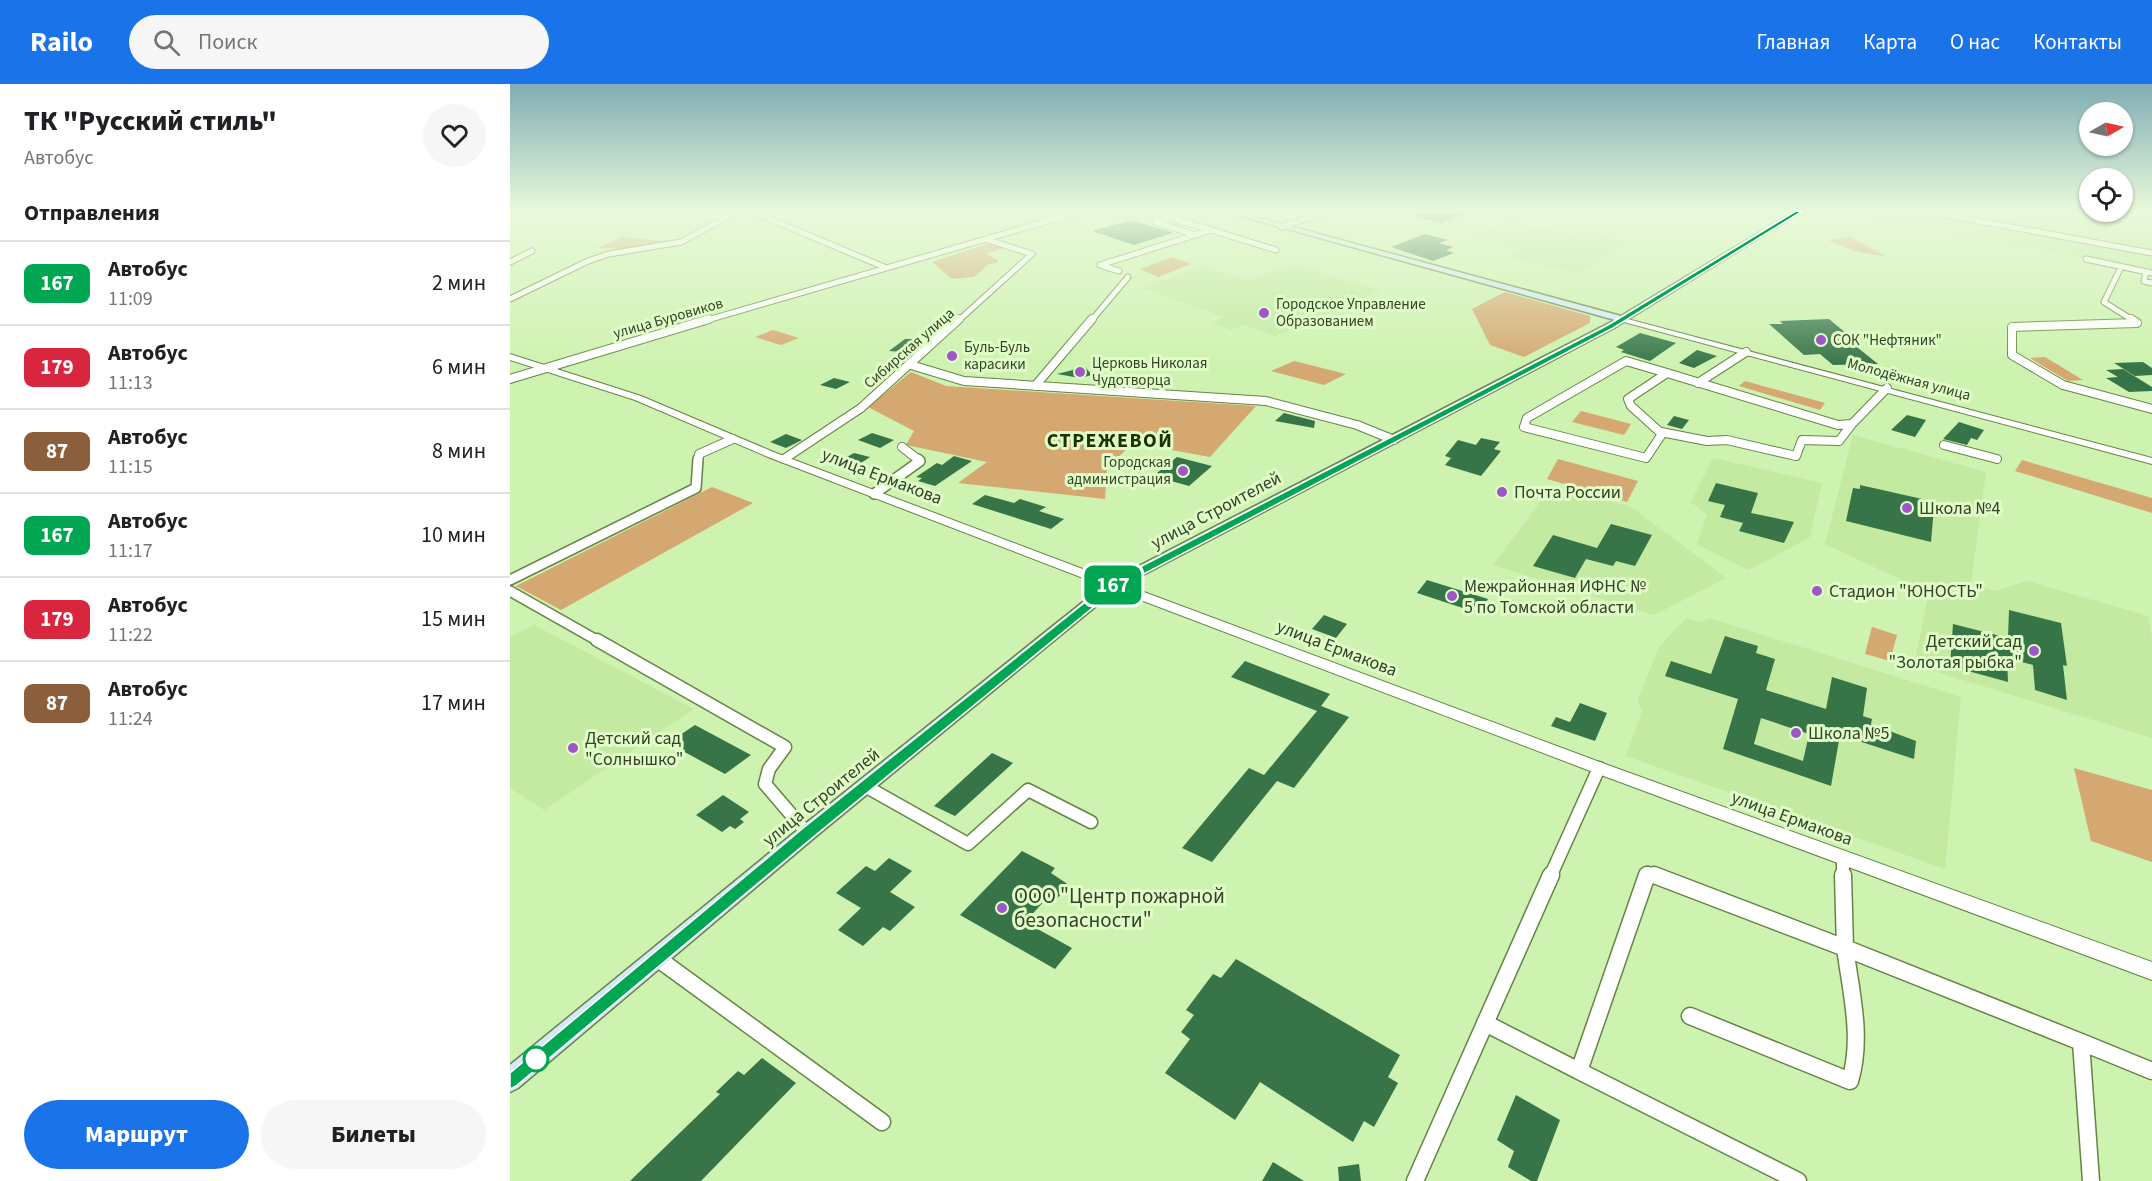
<!DOCTYPE html>
<html lang="ru">
<head>
<meta charset="utf-8">
<style>
	:root { --surface:#fff; --page:#f6f6f6; --text:#202124; --muted:#757577; --line:#e0e0e0; --accent:#1a73e8 }
	body { margin:0; font-family:"Source Sans 3",sans-serif; background:var(--page); color:var(--text); height:100vh; display:flex; flex-direction:column; font-size:22px; white-space:nowrap }
	* { box-sizing:border-box; margin:0 }
	p { font-size:20px; color:var(--muted) }
	.icon { flex:none; width:33px; height:33px; fill:none; stroke:currentColor; stroke-width:2; stroke-linecap:round; stroke-linejoin:round }
	.map { position:relative; flex:1; overflow:hidden }
	.details { display:flex; flex-direction:column; background:var(--surface); width:510px }
	.details>* { flex:none }
	.badge { padding:0 12px; border-radius:9px; font-size:21px; line-height:39px }
	.needle { width:39px; rotate:81deg }
	.buttons { position:absolute; left:1569px; top:18px; display:grid; gap:12px }
	.buttons a { display:grid; place-items:center; width:54px; height:54px; border-radius:50%; background:var(--surface); box-shadow:0 2px 4px #0004; font-size:30px }
	.map>.badge { position:absolute; translate:-50% -50%; box-shadow:0 0 0 3px #fff }
	h2 { padding:0 24px; font-size:22px; line-height:54px }
	.round { display:grid; place-items:center; flex:none; width:63px; height:63px; border-radius:32px; background:var(--page) }
	.headline { display:flex; align-items:center; justify-content:space-between; height:102px; padding:0 24px }
	h1 { font-size:28px; font-weight:800; line-height:45px }
	.action { display:flex; gap:12px; margin-top:auto; padding:12px 24px }
	.action a { flex:1; height:69px; border-radius:36px; background:var(--accent); color:#fff; font-size:24px; font-weight:800; line-height:69px; text-align:center }
	.action a+a { background:var(--page); color:var(--text) }
	ul { padding:0; list-style:none }
	li { display:flex; align-items:center; gap:18px; height:84px; padding:0 24px; border-top:2px solid var(--line) }
	li div { flex:1 }
	li b { display:block; font-size:22px }
	li em { font-style:normal }
	li .badge { min-width:66px; font-weight:700; text-align:center }
	header { display:flex; align-items:center; gap:36px; box-sizing:border-box; height:84px; padding:0 30px; background:var(--accent); color:#fff }
	header strong { font-size:28px }
	nav { display:flex; gap:33px; margin-inline-start:auto; font-size:21px }
	.search { width:420px; height:54px; background:var(--page); display:flex; align-items:center; gap:15px; box-sizing:border-box; padding:0 21px; border-radius:33px; color:var(--muted); font-size:22px }
	main { display:flex; flex:1; min-height:0 }
	.map>svg:first-child { display:block }
	.built { fill:#c3eaa0 }
	.green { fill:#d5a871 }
	.building { fill:#377548; fill-rule:evenodd }
	.lines { fill:none; stroke-linecap:round; stroke-linejoin:round }
	.minor-far4-casing { stroke:#658445; stroke-width:7 }
	.minor-far3-casing { stroke:#658445; stroke-width:10 }
	.minor-far2-casing { stroke:#658445; stroke-width:12 }
	.minor-far1-casing { stroke:#658445; stroke-width:15 }
	.minor-casing { stroke:#658445; stroke-width:19 }
	.tertiary-casing { stroke:#658445; stroke-width:2 }
	.secondary-casing { stroke:#658445; stroke-width:3 }
	.minor-far4 { stroke:#fff; stroke-width:5 }
	.minor-far3 { stroke:#fff; stroke-width:8 }
	.minor-far2 { stroke:#fff; stroke-width:9 }
	.minor-far1 { stroke:#fff; stroke-width:12 }
	.minor { stroke:#fff; stroke-width:16 }
	.tertiary { fill:#fff; fill-rule:evenodd }
	.secondary { fill:#d4e7fb; fill-rule:evenodd }
	.line { fill:#00a651; stroke:#fff; stroke-width:1.5 }
	.poi-dot { fill:#9e56c9; stroke:#e0fdc7; stroke-width:2 }
	.stop-dot { fill:#fff; stroke:#00a651; stroke-width:3 }
	.labels { text-anchor:middle; stroke-width:6; stroke-linejoin:round; paint-order:stroke }
	.far-poi-label { font-size:15px; fill:#344227; stroke:#e0fdc7; text-anchor:start }
	.far-street-label { font-size:15px; fill:#344227; stroke:#e0fdc7 }
	.street-label { font-size:18px; fill:#344227; stroke:#e0fdc7 }
	.poi-label { font-size:18px; fill:#344227; stroke:#e0fdc7; text-anchor:start }
	.far-district-label { font-size:20px; font-weight:bold; letter-spacing:1.5px; fill:#1c3100; stroke:#e0fdc7 }
	.near-poi-label { font-size:21px; fill:#344227; stroke:#e0fdc7; text-anchor:start }
</style>
</head>
<body>
<header>
<strong>Railo</strong>
<div class="search"><svg class="icon" aria-label="search" viewBox="0 0 24 24"><circle cx="10" cy="10" r="6"/><path d="M15 15l6 6"/></svg>Поиск</div>
<nav><a>Главная</a><a>Карта</a><a>О нас</a><a>Контакты</a></nav>
</header>
<main>
<section class="details">
<div class="headline"><div><h1>ТК &quot;Русский стиль&quot;</h1><p>Автобус</p></div><a class="round"><svg class="icon" aria-label="heart" viewBox="0 0 24 24"><path d="M12 20l-8-8c-3-5 5-10 8-4 3-6 11-1 8 4z"/></svg></a></div>
<h2>Отправления</h2>
<ul>
<li><span class="badge" style="background:#00a651;color:#fff">167</span><div><b>Автобус</b><p>11:09</p></div><em>2 мин</em></li>
<li><span class="badge" style="background:#d7263d;color:#fff">179</span><div><b>Автобус</b><p>11:13</p></div><em>6 мин</em></li>
<li><span class="badge" style="background:#8b5e3c;color:#fff">87</span><div><b>Автобус</b><p>11:15</p></div><em>8 мин</em></li>
<li><span class="badge" style="background:#00a651;color:#fff">167</span><div><b>Автобус</b><p>11:17</p></div><em>10 мин</em></li>
<li><span class="badge" style="background:#d7263d;color:#fff">179</span><div><b>Автобус</b><p>11:22</p></div><em>15 мин</em></li>
<li><span class="badge" style="background:#8b5e3c;color:#fff">87</span><div><b>Автобус</b><p>11:24</p></div><em>17 мин</em></li>
</ul>
<div class="action"><a>Маршрут</a><a>Билеты</a></div>
</section>
<div class="map">
<svg width="1642" height="1097" viewBox="0 0 1642 1097">
	<rect width="100%" height="100%" fill="#cef2af"/>
	<!-- built -->
	<path class="built" d="M 1433,128 L 1642,128 L 1642,165 Z
		M 1368,130 L 1401,136 L 1406,131 L 1428,131 L 1642,170 L 1642,187 L 1358,134 Z
		M 1000,136 L 1065,152 L 1075,147 L 1119,159 L 1068,189 L 999,173 L 1012,166 L 958,153 Z
		M 782,180 L 872,206 L 766,252 L 734,241 L 721,246 L 702,239 L 714,233 L 631,204 L 692,182 L 739,196 Z
		M 1343,351 L 1476,388 L 1461,499 L 1419,509 L 1315,460 Z
		M 1203,374 L 1312,399 L 1300,453 L 1239,486 L 1187,460 L 1197,431 L 1181,418 Z
		M 1042,402 L 1121,423 L 1216,494 L 1144,531 L 983,481 Z
		M 1517,497 L 1638,532 L 1642,554 L 1642,654 L 1404,581 L 1417,517 L 1472,503 L 1485,507 Z
		M 1176,534 L 1191,538 L 1199,534 L 1451,613 L 1435,785 L 1116,672 L 1132,627 L 1128,616 L 1149,563 Z
		M 24,541 L 184,625 L 34,726 L 0,704 L 0,553 Z"/>
	<!-- green -->
	<path class="green" d="M 112,153 L 159,158 L 120,165 L 87,164 Z
		M 1341,153 L 1377,173 L 1344,167 L 1318,156 Z
		M 481,159 L 494,164 L 476,170 L 488,176 L 488,179 L 479,180 L 464,193 L 442,195 L 422,178 Z
		M 663,173 L 681,180 L 648,193 L 630,185 Z
		M 995,208 L 1080,232 L 1080,239 L 1014,273 L 980,261 L 962,225 Z
		M 263,246 L 289,254 L 271,261 L 245,253 Z
		M 1535,273 L 1573,296 L 1558,297 L 1520,274 Z
		M 784,277 L 836,290 L 814,301 L 761,287 Z
		M 401,288 L 436,302 L 746,322 L 700,373 L 623,359 L 597,384 L 595,415 L 448,399 L 477,378 L 396,361 L 404,347 L 358,323 Z
		M 1235,297 L 1315,319 L 1310,326 L 1229,302 Z
		M 1071,327 L 1121,340 L 1114,351 L 1062,338 Z
		M 1048,375 L 1128,397 L 1117,418 L 1037,395 Z
		M 1512,376 L 1642,414 L 1642,429 L 1505,387 Z
		M 202,403 L 243,419 L 51,526 L 6,502 Z
		M 1362,543 L 1387,551 L 1380,577 L 1355,570 Z
		M 1564,684 L 1642,706 L 1642,778 L 1581,757 Z"/>
	<!-- building -->
	<path class="building" d="M 905,128 L 957,128 L 957,129 L 932,139 L 904,132 Z
		M 621,136 L 658,147 L 663,149 L 624,161 L 582,147 Z
		M 915,150 L 938,156 L 929,159 L 943,163 L 936,166 L 944,169 L 923,177 L 881,163 Z
		M 1319,235 L 1348,259 L 1342,259 L 1368,280 L 1323,281 L 1310,270 L 1294,271 L 1259,240 L 1273,240 L 1270,237 Z
		M 1130,249 L 1141,252 L 1166,259 L 1140,277 L 1111,268 L 1114,266 L 1106,263 Z
		M 395,255 L 410,255 L 394,268 L 379,267 Z
		M 1187,266 L 1207,272 L 1184,284 L 1169,279 Z
		M 1633,278 L 1642,284 L 1642,291 L 1625,292 L 1604,279 Z
		M 575,283 L 582,291 L 570,294 L 547,290 Z
		M 1613,285 L 1642,303 L 1642,307 L 1619,308 L 1596,294 L 1608,293 L 1596,286 Z
		M 324,294 L 340,298 L 326,305 L 310,301 Z
		M 774,329 L 805,337 L 804,344 L 765,337 Z
		M 1397,331 L 1416,336 L 1405,353 L 1381,346 Z
		M 1164,332 L 1179,336 L 1172,345 L 1157,341 Z
		M 1449,338 L 1474,346 L 1467,356 L 1461,354 L 1457,361 L 1433,355 Z
		M 362,349 L 384,356 L 370,364 L 348,356 Z
		M 276,350 L 292,356 L 276,364 L 260,358 Z
		M 971,354 L 990,358 L 984,365 L 991,367 L 971,392 L 935,381 L 941,374 L 935,372 L 948,356 L 966,361 Z
		M 344,369 L 360,373 L 348,381 L 330,377 Z
		M 444,372 L 462,377 L 425,402 L 408,397 L 412,394 L 406,393 L 427,379 L 432,381 Z
		M 667,373 L 702,382 L 679,402 L 643,392 Z
		M 1206,399 L 1248,409 L 1241,429 L 1284,438 L 1274,459 L 1229,447 L 1233,439 L 1210,433 L 1215,421 L 1198,417 Z
		M 1350,401 L 1421,417 L 1421,423 L 1424,424 L 1421,458 L 1336,437 L 1343,404 L 1350,405 Z
		M 475,411 L 504,419 L 510,415 L 536,423 L 529,427 L 554,435 L 541,445 L 462,420 Z
		M 1101,440 L 1142,451 L 1125,482 L 1106,477 L 1103,482 L 1076,475 L 1065,494 L 1023,482 L 1043,451 L 1087,464 Z
		M 917,496 L 978,515 L 968,529 L 907,509 Z
		M 1499,526 L 1551,539 L 1557,582 L 1553,581 L 1557,616 L 1525,606 L 1523,581 L 1497,574 L 1498,598 L 1440,582 L 1443,540 L 1498,554 Z
		M 814,531 L 837,540 L 826,554 L 802,545 Z
		M 1215,552 L 1248,562 L 1246,569 L 1265,575 L 1256,606 L 1316,625 L 1322,593 L 1357,604 L 1353,632 L 1362,635 L 1361,640 L 1406,657 L 1404,675 L 1330,651 L 1321,702 L 1213,665 L 1228,615 L 1155,592 L 1161,577 L 1201,590 ZM 1251,634 L 1299,650 L 1293,677 L 1244,660 Z
		M 735,577 L 820,610 L 811,622 L 839,633 L 784,704 L 767,697 L 702,778 L 672,764 L 739,684 L 754,691 L 807,627 L 721,593 Z
		M 1070,619 L 1097,629 L 1085,657 L 1041,642 L 1046,633 L 1060,638 Z
		M 185,641 L 241,671 L 215,690 L 158,659 Z
		M 482,669 L 503,679 L 445,732 L 424,722 Z
		M 213,711 L 239,728 L 230,735 L 234,738 L 225,745 L 220,742 L 212,748 L 186,731 Z
		M 512,767 L 545,784 L 541,789 L 559,801 L 545,817 L 538,813 L 515,838 L 562,864 L 545,885 L 450,831 Z
		M 379,774 L 402,787 L 380,808 L 405,823 L 380,847 L 373,843 L 353,862 L 328,846 L 351,824 L 326,809 L 356,782 L 365,787 Z
		M 726,875 L 890,971 L 878,993 L 888,999 L 864,1043 L 854,1037 L 843,1058 L 750,998 L 725,1036 L 655,989 L 680,955 L 671,948 L 684,931 L 676,926 L 703,890 L 711,894 Z
		M 252,974 L 286,999 L 191,1097 L 120,1097 L 210,1010 L 206,1008 L 228,987 L 234,991 Z
		M 1006,1011 L 1050,1036 L 1027,1097 L 1021,1097 L 998,1083 L 1004,1067 L 987,1056 Z
		M 763,1078 L 794,1097 L 752,1097 Z
		M 849,1080 L 851,1097 L 829,1097 L 828,1083 Z"/>
	<g class="lines">
		<!-- minor-far4 casing -->
		<g class="minor-far4-casing">
			<path id="minor-far4" d="M 243,128 L 374,183
				M 651,128 L 652,131 L 766,166
				M 1420,128 L 1642,169
				M 659,134 L 645,138 L 686,151
				M 771,143 L 815,128
				M 1576,175 L 1642,189
				M 0,178 L 22,167
				M 1611,183 L 1594,218 L 1624,237
				M 609,187 L 590,181 L 701,146
				M 1636,188 L 1634,197 L 1642,199
				M 0,215 L 78,177 L 99,170 L 171,158 L 227,128
				M 194,237 L 569,128
				M 448,237 L 522,170 L 475,155
				M 581,237 L 618,193"/>
		</g>
		<!-- minor-far3 casing -->
		<g class="minor-far3-casing">
			<path id="minor-far3" d="M 1621,235 L 1627,239 L 1502,243 L 1502,271 L 1553,301 L 1642,325
				M 1116,277 L 1157,289 L 1118,315 L 1121,322 L 1152,350 L 1136,374 L 1014,343 L 1017,334 Z
				M 401,281 L 454,297 L 756,317 L 847,341 L 884,356
				M 1157,289 L 1328,341 L 1342,340 L 1377,304
				M 0,295 L 199,235
				M 1188,299 L 1236,268
				M 525,302 L 582,235
				M 1151,348 L 1197,357 L 1217,356 L 1286,372 L 1292,356 L 1329,357 L 1342,340
				M 1434,361 L 1487,375
				M 392,363 L 410,377
				M 274,375 L 351,324 L 449,235
				M 188,377 L 189,370 L 223,355"/>
		</g>
		<!-- minor-far2 casing -->
		<g class="minor-far2-casing">
			<path id="minor-far2" d="M 364,410 L 410,377 L 408,375
				M 0,496 L 186,404 L 188,375
				M 0,507 L 90,558"/>
		</g>
		<!-- minor-far1 casing -->
		<g class="minor-far1-casing">
			<path id="minor-far1" d="M 87,556 L 275,663 L 259,685 L 255,700 L 297,749
				M 355,702 L 458,760 L 518,706 L 581,738
				M 1333,774 L 1333,793
				M 1040,793 L 1089,684
				M 1137,793 L 1138,789 L 1148,793"/>
		</g>
		<!-- minor casing -->
		<g class="minor-casing">
			<path id="minor" d="M 1144,791 L 1335,864 L 1333,791
				M 147,874 L 372,1038
				M 1180,932 L 1340,997 C 1353,954 1341,908 1335,864 L 1571,958 L 1581,1097
				M 975,939 L 1069,987 L 1137,791
				M 1571,958 L 1642,987
				M 1069,987 L 1288,1097
				M 905,1097 L 1041,791"/>
		</g>
		<!-- tertiary casing -->
		<g class="tertiary-casing">
			<path id="tertiary" d="M 1110,233 L 1642,374 L 1642,380 L 1110,237 Z
				M 0,270 L 131,312 L 266,369 L 607,498 L 1095,680 L 1642,878 L 1642,896 L 1083,688 L 599,504 L 258,373 L 125,316 L 0,276 Z"/>
		</g>
		<!-- secondary casing -->
		<g class="secondary-casing">
			<path id="secondary" d="M 716,128 L 728,128 L 1111,232 L 1283,128 L 1291,128 L 1104,244 L 608,504 L 304,754 L 8,1004 L 0,1008 L 0,981 L 290,744 L 598,498 L 1105,236 Z"/>
		</g>
		<!-- minor-far4 -->
		<use href="#minor-far4" class="minor-far4"/>
		<!-- minor-far3 -->
		<use href="#minor-far3" class="minor-far3"/>
		<!-- minor-far2 -->
		<use href="#minor-far2" class="minor-far2"/>
		<!-- minor-far1 -->
		<use href="#minor-far1" class="minor-far1"/>
		<!-- minor -->
		<use href="#minor" class="minor"/>
		<!-- tertiary -->
		<use href="#tertiary" class="tertiary"/>
		<!-- secondary -->
		<use href="#secondary" class="secondary"/>
	</g>
	<!-- sky -->
	<linearGradient id="sky" x2="0" y2="1"><stop stop-color="#7fadb4"/><stop offset="0.45" stop-color="#e9f9db"/><stop offset="1" stop-color="#e9f9db" stop-opacity="0"/></linearGradient>
	<rect width="1642" height="282" fill="url(#sky)"/>
	<!-- line -->
	<path class="line" d="M 1286,127 L 1291,128 L 1103,244 L 607,504 L 302,754 L 6,1002 L 0,1005 L 0,989 L 292,745 L 599,499 L 1098,241 Z"/>
	<!-- markers -->
	<g class="poi-dot">
		<circle cx="754" cy="229" r="6"/>
		<circle cx="1311" cy="256" r="6"/>
		<circle cx="442" cy="272" r="6"/>
		<circle cx="570" cy="288" r="6"/>
		<circle cx="673" cy="387" r="6"/>
		<circle cx="992" cy="408" r="6"/>
		<circle cx="1397" cy="424" r="6"/>
		<circle cx="1307" cy="507" r="6"/>
		<circle cx="942" cy="512" r="6"/>
		<circle cx="1524" cy="567" r="6"/>
		<circle cx="1286" cy="649" r="6"/>
		<circle cx="63" cy="664" r="6"/>
		<circle cx="492" cy="824" r="6"/>
	</g>
	<circle class="stop-dot" cx="26" cy="975" r="12"/>
	<g class="labels">
		<!-- far-poi labels -->
		<g class="far-poi-label">
			<text x="766" y="225">Городское Управление<tspan x="766" dy="17">Образованием</tspan></text>
			<text x="1323" y="261">СОК "Нефтяник"</text>
			<text x="454" y="268">Буль-Буль<tspan x="454" dy="17">карасики</tspan></text>
			<text x="582" y="284">Церковь Николая<tspan x="582" dy="17">Чудотворца</tspan></text>
			<text x="661" y="383" text-anchor="end">Городская<tspan x="661" dy="17">администрация</tspan></text>
		</g>
		<!-- far-street labels -->
		<g class="far-street-label">
			<text transform="translate(158 234) rotate(-16)" y="5">улица Буровиков</text>
			<text transform="translate(399 264) rotate(-41)" y="5">Сибирская улица</text>
			<text transform="translate(1399 295) rotate(15)" y="5">Молодёжная улица</text>
		</g>
		<!-- street labels -->
		<g class="street-label">
			<text transform="translate(372 392) rotate(21)" y="6">улица Ермакова</text>
			<text transform="translate(706 426) rotate(-28)" y="6">улица Строителей</text>
			<text transform="translate(827 564) rotate(21)" y="6">улица Ермакова</text>
			<text transform="translate(311 713) rotate(-39)" y="6">улица Строителей</text>
			<text transform="translate(1282 734) rotate(20)" y="6">улица Ермакова</text>
		</g>
		<!-- poi labels -->
		<g class="poi-label">
			<text x="1004" y="414">Почта России</text>
			<text x="1409" y="430">Школа №4</text>
			<text x="954" y="508">Межрайонная ИФНС №<tspan x="954" dy="21">5 по Томской области</tspan></text>
			<text x="1319" y="513">Стадион "ЮНОСТЬ"</text>
			<text x="1512" y="563" text-anchor="end">Детский сад<tspan x="1512" dy="21">"Золотая рыбка"</tspan></text>
			<text x="1298" y="655">Школа №5</text>
			<text x="75" y="660">Детский сад<tspan x="75" dy="21">"Солнышко"</tspan></text>
		</g>
		<!-- far-district labels -->
		<g class="far-district-label">
			<text x="600" y="363">СТРЕЖЕВОЙ</text>
		</g>
		<!-- near-poi labels -->
		<g class="near-poi-label">
			<text x="504" y="819">ООО "Центр пожарной<tspan x="504" dy="24">безопасности"</tspan></text>
		</g>
	</g>
</svg>
<div class="buttons">
<a><svg class="needle" viewBox="-14 -14 28 28"><path d="M0-13l5 13h-10z" fill="#e53935"/><path d="M0 13l5-13h-10z" fill="#757577"/></svg></a>
<a><svg class="icon" aria-label="locate" viewBox="0 0 24 24"><circle cx="12" cy="12" r="6"/><path d="M12 2v4M12 18v4M2 12h4M18 12h4"/></svg></a>
</div>
<b class="badge" style="left:603px;top:501px;background:#00a651;color:#fff">167</b>
</div>
</main>
</body>
</html>
